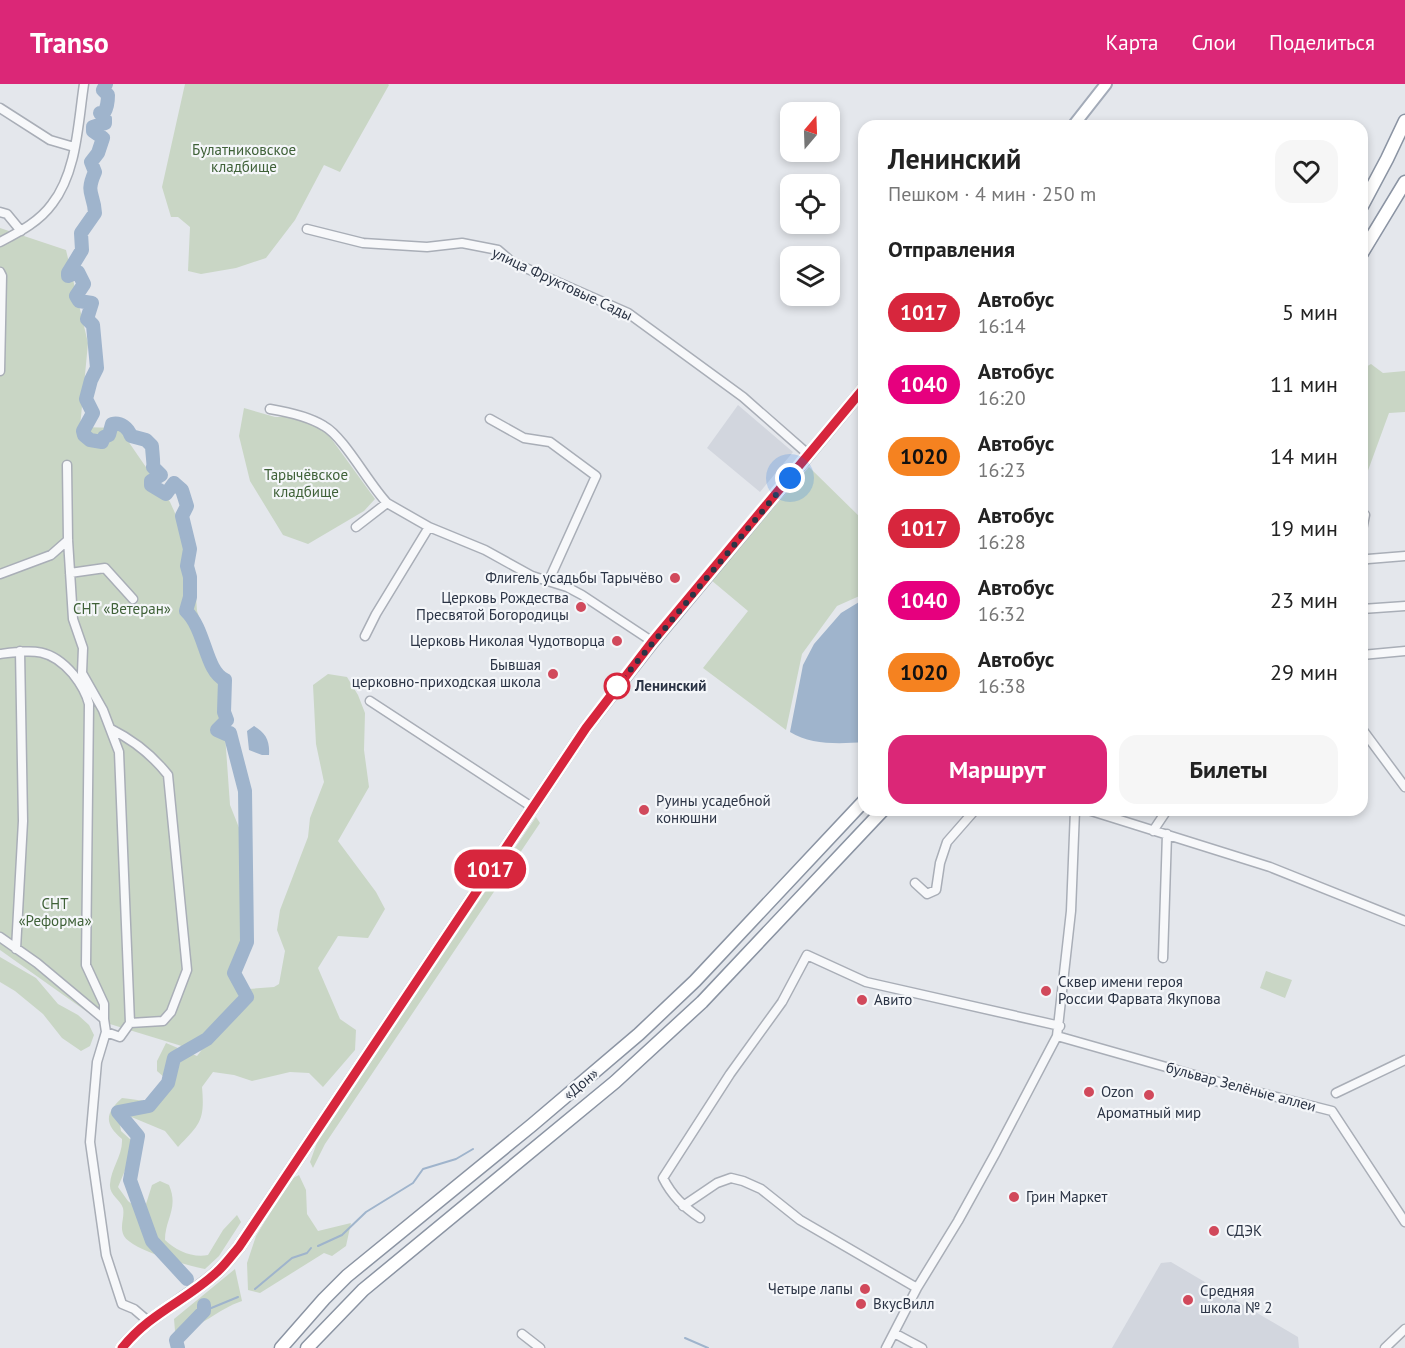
<!DOCTYPE html>
<html lang="ru">
<head>
<meta charset="utf-8">
<style>
	:root { --surface:#fff; --page:#f6f6f6; --text:#222; --muted:#767676; --accent:#db2777 }
	body { margin:0; font-family:"PT Sans",sans-serif; background:var(--page); color:var(--text); height:100vh; display:flex; flex-direction:column; font-size:22px; white-space:nowrap }
	* { box-sizing:border-box; margin:0 }
	p { font-size:20px; color:var(--muted) }
	.icon { flex:none; width:33px; height:33px; fill:none; stroke:currentColor; stroke-width:2; stroke-linecap:round; stroke-linejoin:round }
	.map { position:relative; flex:1; overflow:hidden }
	.sheet { position:absolute; left:858px; top:36px; width:510px; height:696px; display:flex; flex-direction:column; background:var(--surface); border-radius:18px; box-shadow:0 3px 9px #0003 }
	.sheet>* { flex:none }
	.badge { padding:0 12px; border-radius:20px; font-size:21px; line-height:39px }
	.needle { width:39px; rotate:19deg }
	.buttons { position:absolute; left:780px; top:18px; display:grid; gap:12px }
	.buttons a { display:grid; place-items:center; width:60px; height:60px; border-radius:12px; background:var(--surface); box-shadow:0 3px 9px #0003; font-size:30px }
	.you { position:absolute; width:30px; height:30px; margin:-15px; border:4px solid #fff; border-radius:50%; background:#1a73e8; box-shadow:0 0 0 9px #1a73e833 }
	.map>.badge { position:absolute; translate:-50% -50%; box-shadow:0 0 0 3px #fff }
	h2 { padding:0 30px; font-size:22px; line-height:54px }
	.round { display:grid; place-items:center; flex:none; width:63px; height:63px; border-radius:18px; background:var(--page) }
	.head { display:flex; align-items:center; justify-content:space-between; height:102px; padding:0 30px }
	h1 { font-size:28px; font-weight:800; line-height:45px }
	.button { display:flex; gap:12px; margin-top:auto; padding:12px 30px }
	.button a { flex:1; height:69px; border-radius:18px; background:var(--accent); color:#fff; font-size:24px; font-weight:800; line-height:69px; text-align:center }
	.button a+a { background:var(--page); color:var(--text) }
	ul { padding:0; list-style:none }
	li { display:flex; align-items:center; gap:18px; height:72px; padding:0 30px }
	li div { flex:1 }
	li b { display:block; font-size:22px }
	li em { font-style:normal }
	li .badge { min-width:66px; font-weight:700; text-align:center }
	header { display:flex; align-items:center; gap:36px; box-sizing:border-box; height:84px; padding:0 30px; background:var(--accent); color:#fff }
	header strong { font-size:28px }
	nav { display:flex; gap:33px; margin-inline-start:auto; font-size:21px }
	.map>svg:first-child { display:block }
	.built { fill:#d2d6de }
	.green { fill:#c9d6c5 }
	.water { fill:#9fb4cc }
	.lines { fill:none; stroke-linecap:round; stroke-linejoin:round }
	.stream { stroke:#9fb4cc; stroke-width:2 }
	.river { stroke:#9fb4cc; stroke-width:14 }
	.minor-casing { stroke:#a9aeb7; stroke-width:11 }
	.major-casing { stroke:#a3abb8; stroke-width:14 }
	.highway-casing { stroke:#8b94a3; stroke-width:15 }
	.minor { stroke:#f7f8fa; stroke-width:8 }
	.major { stroke:#fff; stroke-width:10 }
	.highway { stroke:#fff; stroke-width:12 }
	.line-casing { stroke:#fff; stroke-width:14 }
	.line { stroke:#d7263d; stroke-width:9 }
	.walk { stroke:#2b3445; stroke-width:6; stroke-dasharray:0 10.8 }
	.poi-dot { fill:#d1495b; stroke:#f4f6f9; stroke-width:2 }
	.stop-dot { fill:#fff; stroke:#d7263d; stroke-width:3 }
	.labels { text-anchor:middle; stroke-width:4.5; stroke-linejoin:round; paint-order:stroke }
	.park-label { font-size:15px; fill:#3f6138; stroke:#f4f6f9 }
	.street-label { font-size:15px; fill:#2b3445; stroke:#f4f6f9 }
	.poi-label { font-size:15px; fill:#2b3445; stroke:#f4f6f9; text-anchor:start }
	.stop-label { font-size:15px; font-weight:bold; fill:#2b3445; stroke:#f4f6f9; text-anchor:start }
</style>
</head>
<body>
<header>
<strong>Transo</strong>
<nav><a>Карта</a><a>Слои</a><a>Поделиться</a></nav>
</header>
<div class="map">
<svg width="1405" height="1264" viewBox="0 0 1405 1264">
	<rect width="100%" height="100%" fill="#e4e7ec"/>
	<!-- built -->
	<path class="built" d="M 738,321 L 793,368 L 760,408 L 707,364 Z
		M 1171,1178 L 1298,1253 L 1299,1264 L 1112,1264 L 1161,1179 Z"/>
	<!-- green -->
	<path class="green" d="M 185,0 L 388,0 L 389,1 L 340,88 L 324,81 L 295,136 L 266,174 L 236,184 L 201,190 L 188,187 L 190,143 L 178,133 L 171,133 L 162,103 Z
		M 0,144 L 66,166 L 88,259 L 80,343 L 119,344 L 170,418 L 193,469 L 197,527 L 221,594 L 230,721 L 251,774 L 239,911 L 198,967 L 100,937 L 0,866 Z
		M 1371,280 L 1383,289 L 1405,287 L 1405,328 L 1389,329 L 1366,392 L 1362,416 L 1362,305 L 1367,300 L 1364,284 Z
		M 244,324 L 275,333 L 293,333 L 325,346 L 375,415 L 364,427 L 308,460 L 283,451 L 250,397 L 239,352 Z
		M 809,383 L 864,437 L 864,510 L 837,522 L 802,570 L 786,646 L 703,584 L 748,527 L 711,496 Z
		M 328,590 L 347,593 L 358,611 L 365,629 L 364,666 L 369,703 L 338,757 L 376,808 L 385,825 L 368,854 L 338,852 L 318,884 L 340,935 L 356,946 L 355,966 L 323,1003 L 309,989 L 290,988 L 252,997 L 234,991 L 213,988 L 202,1003 C 205,1037 200,1040 178,1063 L 165,1047 L 129,1032 L 119,1035 L 121,1047 L 132,1057 L 129,1077 L 118,1103 L 128,1117 L 138,1125 L 146,1120 L 152,1101 L 160,1097 L 169,1101 C 179,1124 165,1135 165,1156 C 176,1167 193,1174 208,1171 L 223,1146 L 237,1131 L 241,1138 L 219,1172 L 205,1185 C 188,1182 132,1166 124,1152 C 119,1142 125,1134 123,1124 C 120,1115 109,1111 110,1100 C 111,1084 123,1071 122,1055 C 104,1040 105,1029 122,1014 C 142,1016 153,1022 166,1003 L 165,994 L 157,987 L 157,977 L 166,959 L 197,972 L 249,905 L 274,903 L 279,900 L 285,867 L 277,846 L 280,826 L 308,753 L 310,734 L 324,698 L 316,660 L 313,601 Z
		M 536,733 L 540,739 L 325,1060 L 313,1084 L 310,1078 L 319,1053 Z
		M 0,873 L 36,894 L 58,920 L 78,931 L 89,941 L 94,951 L 90,962 L 81,967 L 62,954 L 43,930 L 15,907 L 0,898 Z
		M 1266,887 L 1292,896 L 1285,914 L 1260,904 Z
		M 299,1091 L 306,1106 L 307,1130 L 318,1147 L 351,1139 L 346,1162 L 332,1172 L 324,1169 L 260,1209 L 248,1206 L 247,1179 L 256,1152 L 291,1095 Z
		M 235,1185 L 242,1217 C 217,1225 200,1246 175,1247 L 174,1235 Z"/>
	<!-- water -->
	<path class="water" d="M 864,515 L 864,658 C 839,660 811,661 790,648 L 803,581 L 814,560 L 841,529 Z
		M 254,642 C 266,649 270,657 269,671 L 262,671 L 249,666 L 247,647 Z"/>
	<g class="lines">
		<!-- stream -->
		<path class="stream" d="M 318,1162 L 342,1151 L 366,1128 L 413,1099 L 423,1085 L 456,1075 L 473,1065
			M 255,1205 L 292,1174 L 307,1169 L 311,1164
			M 204,1227 L 238,1213
			M 685,1254 L 708,1264"/>
		<!-- river -->
		<path class="river" d="M 106,0 L 103,6 L 108,11 C 108,17 107,24 104,29 L 100,29 L 105,35 L 105,39 L 93,43 L 93,47 L 103,54 L 98,69 L 91,78 L 95,88 C 85,110 94,109 95,129 L 81,149 L 82,166 L 68,189 L 68,192 L 78,188 L 84,200 L 76,212 L 79,217 L 92,219 L 87,235 L 93,241 L 97,284 L 91,296 L 86,315 L 93,329 L 83,347 L 84,351 L 90,356 L 102,358 L 104,353 L 109,351 L 112,340 C 121,338 128,344 131,352 L 146,356 L 152,362 C 152,366 154,380 153,383 L 161,391 L 151,397 L 151,401 L 166,410 L 174,399 L 182,406 L 187,422 L 182,432 L 190,465 L 187,482 L 190,493 L 190,513 L 186,527 C 206,546 205,587 225,596 L 224,628 L 227,636 L 217,646 L 226,650 L 230,649 L 245,707 L 247,858 L 234,889 L 247,913 L 207,955 L 174,974 L 168,999 L 149,1022 L 118,1028 L 138,1052 L 130,1096 L 152,1157 L 187,1195
			M 178,1264 L 176,1256 L 204,1227 L 204,1221"/>
		<!-- minor casing -->
		<g class="minor-casing">
			<path id="minor" d="M 0,24 L 50,56 L 74,63
				M 0,128 L 7,130 L 21,147
				M 307,145 L 363,159 L 427,163 L 462,159 L 498,166 L 512,178 L 628,229 L 743,313 L 809,371
				M 0,158 C 19,148 39,138 52,120 C 77,88 78,39 84,0
				M 0,188 L 2,192 L 0,287
				M 270,325 C 288,328 308,332 324,342 C 344,353 368,399 387,419
				M 490,335 L 524,354 L 550,358 L 596,392 L 549,496
				M 67,381 L 68,456 L 73,535 L 83,564 L 82,589 L 103,626 L 119,668 L 130,939 L 120,953 L 106,948
				M 356,443 L 387,419 L 429,443 L 485,466 L 532,492 L 567,503 L 582,511 L 653,558
				M 1362,446 L 1365,431
				M 1362,477 L 1368,475 L 1405,472
				M 70,489 L 105,484 L 133,515
				M 0,490 L 51,471 L 68,456
				M 1362,525 L 1405,522
				M 365,552 L 376,530 L 429,443
				M 0,570 C 33,566 50,563 73,590 C 81,600 86,608 89,620 L 86,881 L 104,920 L 104,935
				M 1362,571 L 1405,567
				M 370,617 L 532,723
				M 111,645 C 133,656 153,672 168,691 L 187,886 L 171,928 L 163,937 L 130,939
				M 1362,645 L 1405,703
				M 1088,726 L 1270,783 L 1405,837
				M 1153,747 L 1167,726
				M 915,799 L 927,810 L 936,806 L 940,779 L 947,758 L 975,726
				M 0,853 L 37,879 L 104,935 L 106,948 L 97,978 L 90,1058 L 106,1171 L 122,1220 L 134,1225 L 148,1237
				M 16,865 L 23,737 L 20,567
				M 1163,874 L 1167,750
				M 1057,952 L 1233,1002 L 1332,1027 L 1405,1138
				M 1336,1009 L 1405,976
				M 683,1122 L 717,1099 L 731,1094 L 743,1097 L 761,1105 L 800,1136 L 917,1204
				M 700,1134 C 684,1123 672,1112 663,1094 L 730,990 L 782,918 L 807,871 L 866,898 L 1060,942
				M 894,1249 L 922,1264
				M 522,1250 L 540,1264
				M 886,1264 L 917,1204 L 958,1137 L 995,1070 L 1057,952 L 1071,827 L 1075,726
				M 1385,1264 L 1405,1245"/>
		</g>
		<!-- major casing -->
		<g class="major-casing">
			<path id="major" d="M 1073,42 L 1106,0
				M 122,1264 C 149,1230 186,1216 217,1188 C 225,1181 232,1171 239,1163 L 586,644 L 653,558 L 864,304"/>
		</g>
		<!-- highway casing -->
		<g class="highway-casing">
			<path id="highway" d="M 1362,122 L 1387,75 L 1405,37
				M 1362,169 L 1405,98
				M 281,1264 L 324,1215 L 347,1192 L 532,1041 L 639,950 L 695,897 L 864,717
				M 307,1264 L 363,1206 L 615,998 L 702,918 L 883,726"/>
		</g>
		<!-- minor -->
		<use href="#minor" class="minor"/>
		<!-- major -->
		<use href="#major" class="major"/>
		<!-- highway -->
		<use href="#highway" class="highway"/>
	</g>
	<g class="lines">
		<!-- line casing -->
		<g class="line-casing">
			<path id="line" d="M 122,1264 C 151,1228 186,1217 217,1188 C 225,1181 232,1171 239,1163 L 586,644 L 652,558 L 864,304"/>
		</g>
		<!-- line -->
		<use href="#line" class="line"/>
		<!-- walk -->
		<path class="walk" d="M 617,602 L 790,394"/>
	</g>
	<!-- markers -->
	<g class="poi-dot">
		<circle cx="675" cy="494" r="6"/>
		<circle cx="581" cy="523" r="6"/>
		<circle cx="617" cy="557" r="6"/>
		<circle cx="553" cy="590" r="6"/>
		<circle cx="644" cy="726" r="6"/>
		<circle cx="1046" cy="907" r="6"/>
		<circle cx="862" cy="916" r="6"/>
		<circle cx="1089" cy="1008" r="6"/>
		<circle cx="1149" cy="1011" r="6"/>
		<circle cx="1014" cy="1113" r="6"/>
		<circle cx="1214" cy="1147" r="6"/>
		<circle cx="865" cy="1205" r="6"/>
		<circle cx="1188" cy="1216" r="6"/>
		<circle cx="861" cy="1220" r="6"/>
	</g>
	<circle class="stop-dot" cx="617" cy="602" r="12"/>
	<g class="labels">
		<!-- park labels -->
		<g class="park-label">
			<text x="244" y="71">Булатниковское<tspan x="244" dy="17">кладбище</tspan></text>
			<text x="306" y="396">Тарычёвское<tspan x="306" dy="17">кладбище</tspan></text>
			<text x="122" y="530">СНТ «Ветеран»</text>
			<text x="55" y="825">СНТ<tspan x="55" dy="17">«Реформа»</tspan></text>
		</g>
		<!-- street labels -->
		<g class="street-label">
			<text transform="translate(562 200) rotate(25)" y="5">улица Фруктовые Сады</text>
			<text transform="translate(581 1000) rotate(-40)" y="5">«Дон»</text>
			<text transform="translate(1241 1003) rotate(15)" y="5">бульвар Зелёные аллеи</text>
		</g>
		<!-- poi labels -->
		<g class="poi-label">
			<text x="663" y="499" text-anchor="end">Флигель усадьбы Тарычёво</text>
			<text x="569" y="519" text-anchor="end">Церковь Рождества<tspan x="569" dy="17">Пресвятой Богородицы</tspan></text>
			<text x="605" y="562" text-anchor="end">Церковь Николая Чудотворца</text>
			<text x="541" y="586" text-anchor="end">Бывшая<tspan x="541" dy="17">церковно-приходская школа</tspan></text>
			<text x="656" y="722">Руины усадебной<tspan x="656" dy="17">конюшни</tspan></text>
			<text x="1058" y="903">Сквер имени героя<tspan x="1058" dy="17">России Фарвата Якупова</tspan></text>
			<text x="874" y="921">Авито</text>
			<text x="1101" y="1013">Ozon</text>
			<text x="1149" y="1034" text-anchor="middle">Ароматный мир</text>
			<text x="1026" y="1118">Грин Маркет</text>
			<text x="1226" y="1152">СДЭК</text>
			<text x="853" y="1210" text-anchor="end">Четыре лапы</text>
			<text x="1200" y="1212">Средняя<tspan x="1200" dy="17">школа № 2</tspan></text>
			<text x="873" y="1225">ВкусВилл</text>
		</g>
		<!-- stop labels -->
		<g class="stop-label">
			<text x="635" y="607">Ленинский</text>
		</g>
	</g>
</svg>
<div class="buttons">
<a><svg class="needle" viewBox="-14 -14 28 28"><path d="M0-13l5 13h-10z" fill="#e53935"/><path d="M0 13l5-13h-10z" fill="#767676"/></svg></a>
<a><svg class="icon" aria-label="locate" viewBox="0 0 24 24"><circle cx="12" cy="12" r="6"/><path d="M12 2v4M12 18v4M2 12h4M18 12h4"/></svg></a>
<a><svg class="icon" aria-label="layers" viewBox="0 0 24 24"><path d="M12 4l9 5-9 5-9-5zM3 14l9 5 9-5"/></svg></a>
</div>
<div class="you" style="left:790px;top:394px"></div>
<b class="badge" style="left:490px;top:785px;background:#d7263d;color:#fff">1017</b>
<section class="sheet">
<div class="head"><div><h1>Ленинский</h1><p>Пешком · 4 мин · 250 m</p></div><a class="round"><svg class="icon" aria-label="heart" viewBox="0 0 24 24"><path d="M12 20l-8-8c-3-5 5-10 8-4 3-6 11-1 8 4z"/></svg></a></div>
<h2>Отправления</h2>
<ul>
<li><span class="badge" style="background:#d7263d;color:#fff">1017</span><div><b>Автобус</b><p>16:14</p></div><em>5 мин</em></li>
<li><span class="badge" style="background:#e6007e;color:#fff">1040</span><div><b>Автобус</b><p>16:20</p></div><em>11 мин</em></li>
<li><span class="badge" style="background:#f58220;color:#111">1020</span><div><b>Автобус</b><p>16:23</p></div><em>14 мин</em></li>
<li><span class="badge" style="background:#d7263d;color:#fff">1017</span><div><b>Автобус</b><p>16:28</p></div><em>19 мин</em></li>
<li><span class="badge" style="background:#e6007e;color:#fff">1040</span><div><b>Автобус</b><p>16:32</p></div><em>23 мин</em></li>
<li><span class="badge" style="background:#f58220;color:#111">1020</span><div><b>Автобус</b><p>16:38</p></div><em>29 мин</em></li>
</ul>
<div class="button"><a>Маршрут</a><a>Билеты</a></div>
</section>
</div>
</body>
</html>
